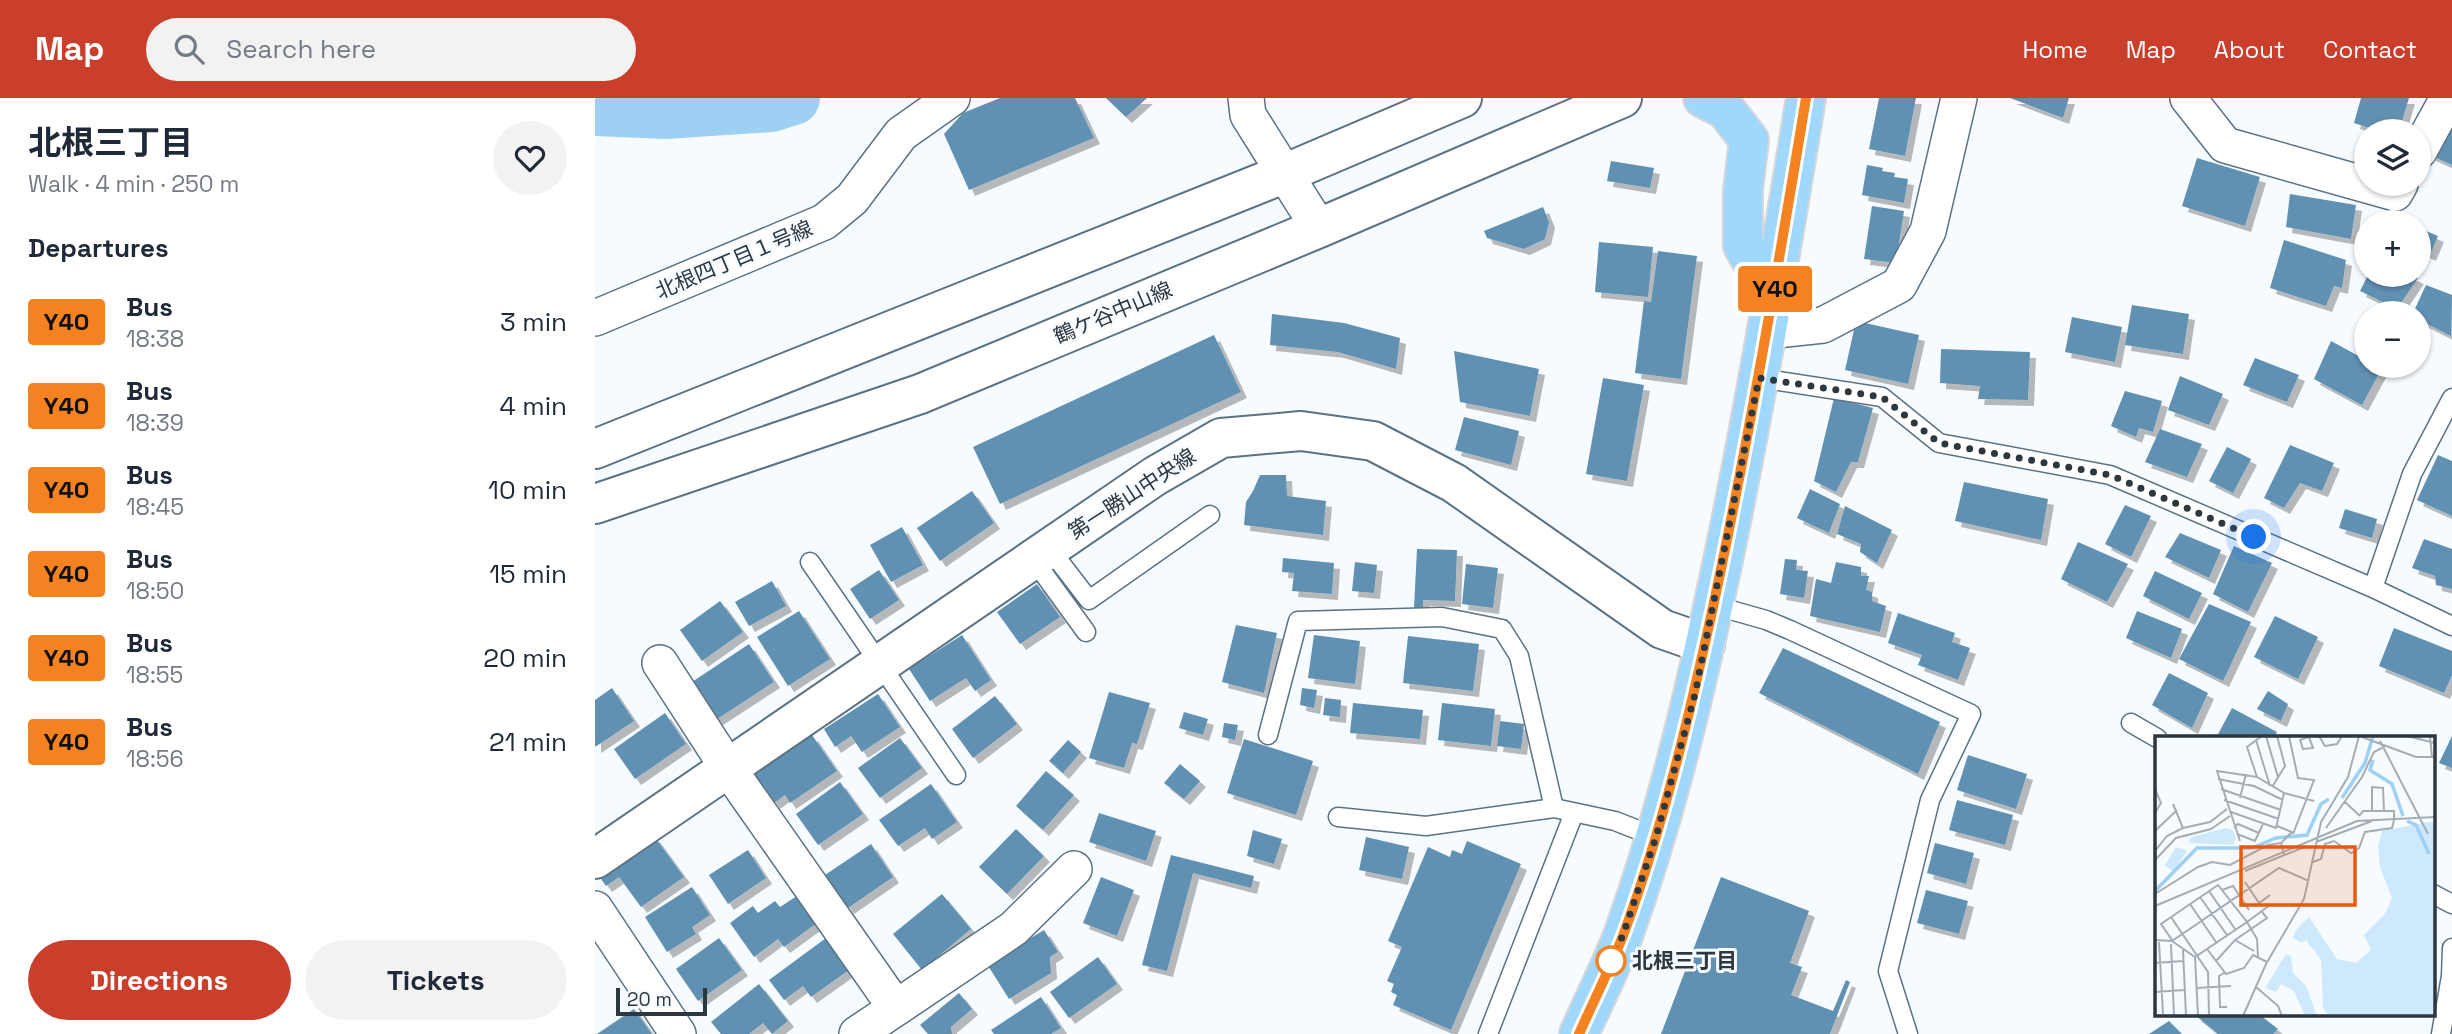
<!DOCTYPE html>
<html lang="en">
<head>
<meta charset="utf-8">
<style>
	:root { --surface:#fff; --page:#f2f2f3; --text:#1f2937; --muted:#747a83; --accent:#ca3e2c }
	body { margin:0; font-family:"Space Grotesk","Noto Sans JP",sans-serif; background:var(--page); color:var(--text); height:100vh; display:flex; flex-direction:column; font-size:26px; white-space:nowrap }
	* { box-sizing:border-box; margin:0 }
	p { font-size:23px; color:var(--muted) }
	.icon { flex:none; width:38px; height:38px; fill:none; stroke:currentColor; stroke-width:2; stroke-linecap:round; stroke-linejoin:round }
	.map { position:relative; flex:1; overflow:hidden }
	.sheet { display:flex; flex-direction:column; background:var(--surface); width:595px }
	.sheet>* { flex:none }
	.badge { padding:0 14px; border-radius:5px; font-size:24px; line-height:46px }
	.fabs { position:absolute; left:1759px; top:21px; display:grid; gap:14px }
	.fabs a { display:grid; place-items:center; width:77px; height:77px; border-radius:50%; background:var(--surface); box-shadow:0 2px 5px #0004; font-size:35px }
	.scale { position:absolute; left:21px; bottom:18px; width:91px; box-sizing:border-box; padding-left:7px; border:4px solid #2d373e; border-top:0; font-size:19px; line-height:24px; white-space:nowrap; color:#2d373e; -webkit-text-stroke:5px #f6fbff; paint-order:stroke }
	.you { position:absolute; width:35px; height:35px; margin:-18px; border:5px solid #fff; border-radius:50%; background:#1a73e8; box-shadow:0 0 0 10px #1a73e833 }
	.map>.badge { position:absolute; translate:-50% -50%; box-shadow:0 0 0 4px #fff }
	h2 { padding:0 28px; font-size:26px; line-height:63px }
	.round { display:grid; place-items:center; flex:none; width:74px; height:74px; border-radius:37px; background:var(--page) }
	.overview { display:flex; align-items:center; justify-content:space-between; height:119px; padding:0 28px }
	h1 { font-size:33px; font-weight:700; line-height:52px }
	.button { display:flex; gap:14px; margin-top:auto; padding:14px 28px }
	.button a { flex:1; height:80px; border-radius:42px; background:var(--accent); color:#fff; font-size:28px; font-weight:700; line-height:80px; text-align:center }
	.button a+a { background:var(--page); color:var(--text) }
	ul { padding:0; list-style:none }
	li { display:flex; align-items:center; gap:21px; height:84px; padding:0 28px }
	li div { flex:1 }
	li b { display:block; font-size:26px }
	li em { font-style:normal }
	li .badge { min-width:77px; font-weight:700; text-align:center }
	header { display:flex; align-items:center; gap:42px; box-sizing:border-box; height:98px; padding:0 35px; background:var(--accent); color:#fff }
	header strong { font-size:33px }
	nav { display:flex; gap:38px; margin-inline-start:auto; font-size:24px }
	.search { width:490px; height:63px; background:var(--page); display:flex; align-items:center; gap:18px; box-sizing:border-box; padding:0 24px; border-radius:38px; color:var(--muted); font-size:26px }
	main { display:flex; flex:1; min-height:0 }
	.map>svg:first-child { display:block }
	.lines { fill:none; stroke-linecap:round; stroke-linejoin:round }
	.river { stroke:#9ed0f4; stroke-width:54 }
	.building { fill:#6090b2; filter:url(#shadow) }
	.service-casing { stroke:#5b7284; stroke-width:21 }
	.minor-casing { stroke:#5b7284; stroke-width:38 }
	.tertiary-casing { stroke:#5b7284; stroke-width:42 }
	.primary-casing { stroke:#d5d7d8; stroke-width:42 }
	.service { stroke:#fff; stroke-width:18 }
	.minor { stroke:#fff; stroke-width:35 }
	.tertiary { stroke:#fff; stroke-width:38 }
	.primary { stroke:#9fd7fd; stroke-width:38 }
	.line-casing { stroke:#fff; stroke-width:16 }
	.line { stroke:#f58220; stroke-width:10 }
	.walk { stroke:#2d373e; stroke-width:7; stroke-dasharray:0 12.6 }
	.stop-dot { fill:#fff; stroke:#f58220; stroke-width:3.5 }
	.labels { text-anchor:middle; stroke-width:6; stroke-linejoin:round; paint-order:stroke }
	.street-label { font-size:21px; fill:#2d373e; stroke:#f6fbff }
	.stop-label { font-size:21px; font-weight:bold; fill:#2d373e; stroke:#f6fbff; text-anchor:start }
	.inset-river { fill:none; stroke:#9ed0f4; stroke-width:3.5 }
	.inset-road { fill:none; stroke:#a6adb2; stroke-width:2 }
	.view { fill:#e8590c; fill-opacity:0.15; stroke:#e8590c; stroke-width:3.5 }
	.inset-edge { fill:none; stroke:#2d373e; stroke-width:3.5 }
</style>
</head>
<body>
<header>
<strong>Map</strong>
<div class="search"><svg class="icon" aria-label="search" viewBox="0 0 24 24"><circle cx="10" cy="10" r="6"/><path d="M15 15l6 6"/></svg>Search here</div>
<nav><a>Home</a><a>Map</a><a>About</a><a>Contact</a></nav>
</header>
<main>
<section class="sheet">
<div class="overview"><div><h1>北根三丁目</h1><p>Walk · 4 min · 250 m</p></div><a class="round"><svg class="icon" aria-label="heart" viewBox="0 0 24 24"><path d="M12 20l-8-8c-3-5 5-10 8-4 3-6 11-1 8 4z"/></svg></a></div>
<h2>Departures</h2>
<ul>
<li><span class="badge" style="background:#f58220;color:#111">Y40</span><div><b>Bus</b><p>18:38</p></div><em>3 min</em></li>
<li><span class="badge" style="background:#f58220;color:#111">Y40</span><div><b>Bus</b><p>18:39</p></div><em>4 min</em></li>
<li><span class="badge" style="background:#f58220;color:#111">Y40</span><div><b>Bus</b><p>18:45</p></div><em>10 min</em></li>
<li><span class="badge" style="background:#f58220;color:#111">Y40</span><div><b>Bus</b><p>18:50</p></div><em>15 min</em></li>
<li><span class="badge" style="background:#f58220;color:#111">Y40</span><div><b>Bus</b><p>18:55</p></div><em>20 min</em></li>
<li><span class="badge" style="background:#f58220;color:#111">Y40</span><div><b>Bus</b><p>18:56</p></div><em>21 min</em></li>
</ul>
<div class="button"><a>Directions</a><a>Tickets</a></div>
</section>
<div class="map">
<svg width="1857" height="936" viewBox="0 0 1857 936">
	<defs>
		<filter id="shadow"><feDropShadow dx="6" dy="6" stdDeviation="0" flood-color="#0004"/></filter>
	</defs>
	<rect width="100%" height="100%" fill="#f6fbff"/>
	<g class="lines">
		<!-- river -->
		<path class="river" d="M 0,11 L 70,14 L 176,7 L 198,0"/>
	</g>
	<!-- building -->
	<path class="building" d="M 405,0 L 480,0 L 499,40 L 374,92 L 349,36 L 368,15 Z
		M 511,0 L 552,0 L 531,19 Z
		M 1284,0 L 1321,0 L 1310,58 L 1274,51 Z
		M 1415,0 L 1474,0 L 1468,20 Z
		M 1766,0 L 1814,0 L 1804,33 L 1784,33 L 1759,25 Z
		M 1857,28 L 1857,67 L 1833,56 Z
		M 1602,60 L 1665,79 L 1650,128 L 1587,108 Z
		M 1016,63 L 1059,70 L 1055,90 L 1012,83 Z
		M 1272,67 L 1288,70 L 1287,73 L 1300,75 L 1299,79 L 1313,81 L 1309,105 L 1267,97 Z
		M 1695,96 L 1761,107 L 1756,141 L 1691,129 Z
		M 1277,108 L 1309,113 L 1301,165 L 1269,161 Z
		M 948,109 L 954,124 L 950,141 L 929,151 L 892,140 L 889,133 Z
		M 1824,130 L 1843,138 L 1835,157 L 1824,152 Z
		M 1689,142 L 1751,162 L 1747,190 L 1739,188 L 1731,208 L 1675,190 Z
		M 1004,144 L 1058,149 L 1053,199 L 1000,194 Z
		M 1063,153 L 1102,158 L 1086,281 L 1040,275 L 1049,203 L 1056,204 Z
		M 1773,177 L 1816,177 L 1823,180 L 1802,211 L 1765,193 Z
		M 1831,187 L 1857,197 L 1856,238 L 1824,222 L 1824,215 L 1818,215 Z
		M 1537,207 L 1594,216 L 1588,256 L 1530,247 Z
		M 677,216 L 749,225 L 805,240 L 801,271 L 743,254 L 675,247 Z
		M 1477,219 L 1527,229 L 1520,264 L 1470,254 Z
		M 1261,223 L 1324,237 L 1313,286 L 1250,272 Z
		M 619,237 L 646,294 L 405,406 L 378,349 Z
		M 1736,243 L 1771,262 L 1771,268 L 1787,270 L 1767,307 L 1719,281 Z
		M 1346,251 L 1435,254 L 1433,302 L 1383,301 L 1385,288 L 1345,285 Z
		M 859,253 L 944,271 L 935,318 L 865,304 Z
		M 1660,260 L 1704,277 L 1692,304 L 1648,287 Z
		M 1585,278 L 1628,296 L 1614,327 L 1573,312 Z
		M 1008,280 L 1049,287 L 1032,383 L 991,376 Z
		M 1530,293 L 1567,303 L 1558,334 L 1544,330 L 1541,339 L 1516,328 Z
		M 1239,300 L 1278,310 L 1263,364 L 1256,364 L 1241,394 L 1219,383 Z
		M 869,319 L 924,333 L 916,367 L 860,352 Z
		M 1565,331 L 1607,346 L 1592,379 L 1550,364 Z
		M 1695,347 L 1739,365 L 1727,393 L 1705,385 L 1689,410 L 1669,400 Z
		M 1632,349 L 1656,361 L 1638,395 L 1614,383 Z
		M 1843,357 L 1857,363 L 1857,418 L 1822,402 Z
		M 665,377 L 691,377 L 692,398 L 731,403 L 728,437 L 649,427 L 651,404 L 658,393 Z
		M 1369,384 L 1453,401 L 1446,442 L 1360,423 Z
		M 1215,391 L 1245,406 L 1234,435 L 1202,420 Z
		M 377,393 L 399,425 L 345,463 L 322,430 Z
		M 1530,407 L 1556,418 L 1536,459 L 1510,446 Z
		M 1250,408 L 1297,432 L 1282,465 L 1265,454 L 1266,446 L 1242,436 Z
		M 1750,411 L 1782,421 L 1777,440 L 1744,430 Z
		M 307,429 L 328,467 L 296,484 L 275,447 Z
		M 1585,435 L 1626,452 L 1614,480 L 1570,459 Z
		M 1829,441 L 1857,451 L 1857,491 L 1841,487 L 1840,478 L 1817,470 Z
		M 1483,444 L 1533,466 L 1512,504 L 1466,481 Z
		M 1639,448 L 1677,465 L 1653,514 L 1618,496 Z
		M 822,451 L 862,452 L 860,503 L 828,502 L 828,510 L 819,510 Z
		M 688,460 L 739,465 L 737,496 L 697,493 L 699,475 L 687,474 Z
		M 1190,461 L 1202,462 L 1201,472 L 1213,473 L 1209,500 L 1185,496 Z
		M 760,464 L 782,467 L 779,495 L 757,493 Z
		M 1241,464 L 1266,469 L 1266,478 L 1274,478 L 1271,492 L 1277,494 L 1277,503 L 1291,508 L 1285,534 L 1215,518 L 1221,481 L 1236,485 Z
		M 871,466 L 903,470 L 898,510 L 867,506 Z
		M 284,472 L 304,502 L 275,521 L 255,491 Z
		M 1560,473 L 1607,495 L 1594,521 L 1548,498 Z
		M 177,483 L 191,508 L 154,528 L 140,504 Z
		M 442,486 L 465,519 L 425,546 L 402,514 Z
		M 125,503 L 148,534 L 107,563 L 85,532 Z
		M 1614,506 L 1656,524 L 1628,583 L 1584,561 Z
		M 204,513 L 235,561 L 193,588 L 162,539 Z
		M 1542,513 L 1587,531 L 1576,560 L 1531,540 Z
		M 1303,515 L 1360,535 L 1357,544 L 1375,550 L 1363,582 L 1323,567 L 1327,557 L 1293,545 Z
		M 1680,518 L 1723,539 L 1703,581 L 1659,559 Z
		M 641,527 L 682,535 L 669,595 L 627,584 Z
		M 1799,530 L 1857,553 L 1857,577 L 1849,595 L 1784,568 Z
		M 367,537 L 396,582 L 380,593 L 371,580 L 335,603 L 314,571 Z
		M 719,537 L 765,543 L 760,586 L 713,580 Z
		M 813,538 L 884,546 L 878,593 L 808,585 Z
		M 154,546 L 179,584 L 119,623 L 94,586 Z
		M 1188,550 L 1345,624 L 1323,676 L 1164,595 Z
		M 1574,575 L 1613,595 L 1597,630 L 1557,607 Z
		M 17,590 L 39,623 L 0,649 L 0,602 Z
		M 707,590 L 722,592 L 719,610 L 705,607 Z
		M 1673,593 L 1693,606 L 1686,623 L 1662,611 Z
		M 514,594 L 555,605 L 542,646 L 537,645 L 529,670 L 494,660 Z
		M 283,596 L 305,629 L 267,654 L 256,638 L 240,649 L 229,631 Z
		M 400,598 L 422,626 L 378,660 L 357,631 Z
		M 730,600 L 746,602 L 745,619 L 728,617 Z
		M 758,605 L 828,612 L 825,641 L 755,635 Z
		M 847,605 L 900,611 L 896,648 L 843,642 Z
		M 1637,610 L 1682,634 L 1679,640 L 1621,640 Z
		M 589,614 L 613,621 L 608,637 L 584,630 Z
		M 70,615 L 91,646 L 40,681 L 19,651 Z
		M 905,623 L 929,626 L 926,651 L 902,648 Z
		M 629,625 L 643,627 L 640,642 L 627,639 Z
		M 217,637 L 242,673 L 195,705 L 190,697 L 179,705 L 159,676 Z
		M 1857,638 L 1857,670 L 1844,665 Z
		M 305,640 L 327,670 L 285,700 L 263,670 Z
		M 649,641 L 718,663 L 701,717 L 632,695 Z
		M 473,642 L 486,654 L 468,675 L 454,663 Z
		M 1373,657 L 1432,676 L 1421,711 L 1362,692 Z
		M 585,666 L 605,683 L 589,701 L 569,685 Z
		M 451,673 L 479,697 L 448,732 L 421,708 Z
		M 245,684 L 268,716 L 223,747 L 201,716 Z
		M 336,686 L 362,724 L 337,741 L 330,730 L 303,748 L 284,722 Z
		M 1362,702 L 1418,717 L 1410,747 L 1354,732 Z
		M 504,715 L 561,733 L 551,763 L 494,744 Z
		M 421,731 L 449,758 L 412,796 L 384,769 Z
		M 658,732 L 687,741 L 679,766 L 652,758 Z
		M 59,738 L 89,779 L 46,809 L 24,779 L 11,788 L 4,778 Z
		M 771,739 L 814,749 L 807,781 L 764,772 Z
		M 872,743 L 926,766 L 856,932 L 798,907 L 802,897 L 796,894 L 799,886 L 792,883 L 807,849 L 793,843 L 833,749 L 855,759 L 857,752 L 867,756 Z
		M 1340,745 L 1379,755 L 1371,786 L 1332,775 Z
		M 276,746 L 298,779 L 253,810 L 230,777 Z
		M 153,752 L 171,780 L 133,806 L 114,777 Z
		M 576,757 L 659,778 L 656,790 L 598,775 L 572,873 L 547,867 Z
		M 506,779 L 539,792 L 522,838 L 488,825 Z
		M 1126,779 L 1214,813 L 1195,865 L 1207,869 L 1196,897 L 1238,913 L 1251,882 L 1255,884 L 1235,936 L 1066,936 Z
		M 97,789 L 115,817 L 97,829 L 101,836 L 72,854 L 50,819 Z
		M 1331,792 L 1373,803 L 1364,836 L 1322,825 Z
		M 347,796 L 376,831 L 327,872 L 298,836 Z
		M 202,798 L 222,825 L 189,849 L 183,841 L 159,859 L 135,825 L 158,808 L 163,815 L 180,803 L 185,809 Z
		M 449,832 L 463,854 L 455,859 L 456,875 L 414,901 L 392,866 Z
		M 124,840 L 147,872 L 103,903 L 81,871 Z
		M 231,840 L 254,872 L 216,899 L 208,888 L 189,902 L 174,882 Z
		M 503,859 L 522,886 L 474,920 L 455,894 Z
		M 164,886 L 193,923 L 177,936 L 168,925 L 154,936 L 126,936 L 116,924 Z
		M 364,895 L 377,911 L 356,929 L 357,936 L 333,936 L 325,927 Z
		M 446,899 L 466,930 L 456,936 L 399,936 L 396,932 Z
		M 39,911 L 57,936 L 2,936 Z
		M 1600,917 L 1665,917 L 1683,931 L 1678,936 L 1623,936 Z
		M 1574,923 L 1587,936 L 1554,936 Z"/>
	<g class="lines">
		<!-- service casing -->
		<g class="service-casing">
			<path id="service" d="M 1164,280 L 1287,299 L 1344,345 L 1515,377 L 1778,490 L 1857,528
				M 454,450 L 494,502 L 615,417
				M 438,461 L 491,534
				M 215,464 L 361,677
				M 1778,490 L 1817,376 L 1857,300
				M 1118,507 L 1171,522 L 1195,532 L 1376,616 L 1335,702 L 1293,873 L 1313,936
				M 1536,625 L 1562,640
				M 673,637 L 703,523 L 847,519 L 907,531 L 924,558 L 959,710
				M 743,719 L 831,728 L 959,710 L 1020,723 L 1061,739
				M 1838,796 L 1857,806
				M 893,936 L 979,715
				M 1846,936 L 1856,878 L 1857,850"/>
		</g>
		<!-- minor casing -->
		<g class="minor-casing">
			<path id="minor" d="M 651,0 L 653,17 L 724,130
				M 1593,0 L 1630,47 L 1800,95 L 1805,86
				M 1824,53 L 1853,0
				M 0,220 L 229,124 L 257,101 L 306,36 L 357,0
				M 1172,233 L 1228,227 L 1304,187 L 1333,133 L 1364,0
				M 65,565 L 133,670 L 301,910 L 418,831 L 479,771
				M 0,811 L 83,936
				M 262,936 L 301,910"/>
		</g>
		<!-- tertiary casing -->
		<g class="tertiary-casing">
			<path id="tertiary" d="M 0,351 L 691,75 L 867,0
				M 0,406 L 325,296 L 724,130 L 1027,0
				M 0,761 L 560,378 L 626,340 L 706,333 L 778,343 L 859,385 L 1067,531 L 1110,546"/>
		</g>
		<!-- primary casing -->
		<g class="primary-casing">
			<path id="primary" d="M 1108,0 L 1130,11 L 1154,42 L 1148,92 L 1148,148 L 1178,200
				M 984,936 C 999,902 1016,869 1029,835 C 1067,728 1094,619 1118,509 C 1155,340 1183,170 1211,0"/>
		</g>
		<!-- service -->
		<use href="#service" class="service"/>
		<!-- minor -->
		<use href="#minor" class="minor"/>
		<!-- tertiary -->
		<use href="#tertiary" class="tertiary"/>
		<!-- primary -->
		<use href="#primary" class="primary"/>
	</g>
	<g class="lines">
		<!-- line casing -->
		<g class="line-casing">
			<path id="line" d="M 984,936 C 999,902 1016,869 1029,835 C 1068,729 1094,619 1118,509 C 1154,340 1183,170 1211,0"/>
		</g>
		<!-- line -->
		<use href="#line" class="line"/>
		<!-- walk -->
		<path class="walk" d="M 1016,863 L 1028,837 L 1061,739 L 1100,596 L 1164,280 L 1287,299 L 1344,345 L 1515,377 L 1659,439"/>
	</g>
	<!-- markers -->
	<circle class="stop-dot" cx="1016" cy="863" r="14"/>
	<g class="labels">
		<!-- street labels -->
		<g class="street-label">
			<text transform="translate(139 162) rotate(-23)" y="7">北根四丁目１号線</text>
			<text transform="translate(518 215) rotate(-23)" y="7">鶴ケ谷中山線</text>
			<text transform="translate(537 396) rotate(-33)" y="7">第一勝山中央線</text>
		</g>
		<!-- stop labels -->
		<g class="stop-label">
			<text x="1037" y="870">北根三丁目</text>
		</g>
	</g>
	<!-- overview -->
	<g transform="translate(1560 638)">
		<rect width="280" height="280" fill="#f6fbff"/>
		<path d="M 280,85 L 280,280 L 174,280 L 168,272 L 166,224 L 151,204 L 146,207 L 138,201 L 142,193 L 154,181 L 182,223 L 201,227 L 216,214 L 209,199 L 230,178 L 237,162 L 225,131 L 223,110 L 227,95 ZM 71,92 L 78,94 L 81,103 L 78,109 L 34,107 L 36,101 ZM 21,111 L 32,115 L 18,136 L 10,129 ZM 131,218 L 136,220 L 138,237 L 151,250 L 162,280 L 150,280 L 139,255 L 126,248 L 121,256 L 110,252 Z" fill="#cfe9fc"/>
		<path class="inset-river" d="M 218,24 L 215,34 L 237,48 L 248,80M 187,62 L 210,27 L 218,0M 252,85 L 261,89 L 274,118M 0,155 L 42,112 L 97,112 L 121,102 L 152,99 L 166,68 L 174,63"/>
		<path class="inset-road" d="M 111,0 L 123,41M 134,0 L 143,42 L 159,44 L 138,98M 153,0 L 155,4 L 158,12 L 148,13 L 145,4 L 153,1M 164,0 L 170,10 L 182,8 L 187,0M 204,0 L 261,21 L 280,21M 252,0 L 280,7M 275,0 L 277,21M 101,4 L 115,50M 225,5 L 273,98M 102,41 L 92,11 L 107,0M 63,43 L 99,50 L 128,64M 117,51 L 130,30 L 122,0M 0,53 L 6,67 L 0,77M 66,53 L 126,74M 129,57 L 159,65M 85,62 L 91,38M 69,64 L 124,83M 189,65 L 205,80M 217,75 L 217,51 L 228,52 L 229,75M 76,76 L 121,92 L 129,57 L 102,41 L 62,35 L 85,105M 205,79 L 208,75 L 239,75 L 239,82M 122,90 L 137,96 L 126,107 L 129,118M 28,92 L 55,86 L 72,73M 79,92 L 83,88 L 104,97M 171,92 L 207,41 L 219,16 L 227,12M 0,95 L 22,74M 82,98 L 100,105 L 108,88M 161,106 L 217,85M 0,115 L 12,100 L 28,92 L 18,68M 0,124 L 21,102 L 56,93 L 75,80M 158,126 L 166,123 L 170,108 L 179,105 L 196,117 L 204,112 L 210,96 L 237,92 L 239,84M 90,135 L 152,110M 90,146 L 104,167 L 115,159M 67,154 L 78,150 L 94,174M 54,155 L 80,193M 0,158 L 43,131 L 57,126 L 75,129 L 113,109 L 126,107M 45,161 L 72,199M 35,168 L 61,206M 0,170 L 202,85 L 280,81M 16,181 L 53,236 L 54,280M 0,204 L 17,205 L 124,132 L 154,145M 17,204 L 6,188 L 63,149 L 92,186 L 40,221 L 17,205M 80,204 L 112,182 L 107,176M 4,206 L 8,278M 16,208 L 19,280M 52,213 L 71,238 L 89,232 L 98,219 L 112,226M 28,214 L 31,280M 40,221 L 43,280M 103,221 L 102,203 L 92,186 L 115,169M 61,225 L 80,204 L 99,215M 0,227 L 28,225M 69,237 L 64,240 L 65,271 L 72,271M 101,251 L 123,270 L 127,280M 42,252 L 76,250M 0,256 L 29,254M 88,280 L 111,228 L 149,163 L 166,86 L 193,41 L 204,0"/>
		<path class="view" d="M 86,111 L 200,111 L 200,169 L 86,169 Z"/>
		<rect width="280" height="280" class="inset-edge"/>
	</g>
</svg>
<div class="fabs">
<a><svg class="icon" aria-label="layers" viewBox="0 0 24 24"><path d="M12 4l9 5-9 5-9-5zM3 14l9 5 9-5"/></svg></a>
<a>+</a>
<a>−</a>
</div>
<div class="scale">20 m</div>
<div class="you" style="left:1659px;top:439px"></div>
<b class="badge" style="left:1180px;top:191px;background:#f58220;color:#111">Y40</b>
</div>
</main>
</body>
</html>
